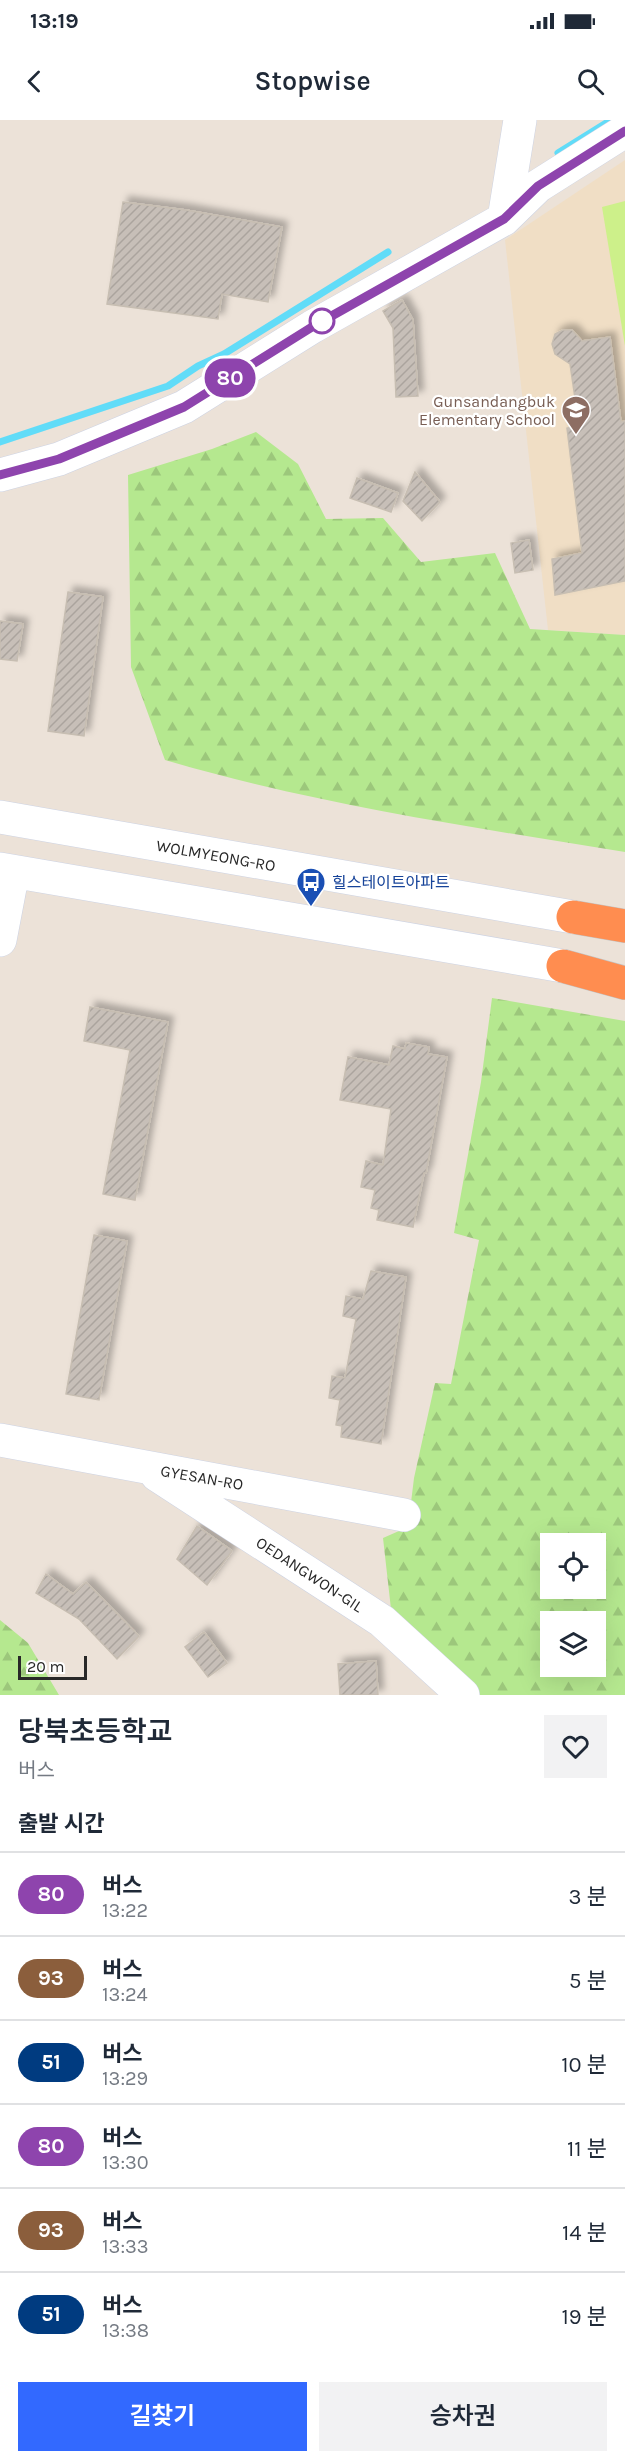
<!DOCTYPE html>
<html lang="ko">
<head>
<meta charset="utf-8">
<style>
	:root { --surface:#fff; --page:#f2f2f3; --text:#1f2937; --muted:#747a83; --line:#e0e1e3; --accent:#3269ff }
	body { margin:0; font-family:Karla,"Noto Sans KR",sans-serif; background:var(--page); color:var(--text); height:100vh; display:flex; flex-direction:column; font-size:22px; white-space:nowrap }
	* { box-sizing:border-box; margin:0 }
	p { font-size:20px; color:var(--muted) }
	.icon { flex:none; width:33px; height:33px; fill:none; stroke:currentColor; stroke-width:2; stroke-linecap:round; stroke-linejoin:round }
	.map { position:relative; height:1575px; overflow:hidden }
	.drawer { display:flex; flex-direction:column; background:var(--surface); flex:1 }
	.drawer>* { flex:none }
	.badge { padding:0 12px; border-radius:20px; font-size:21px; line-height:39px }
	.fabs { position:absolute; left:540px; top:1413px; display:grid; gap:12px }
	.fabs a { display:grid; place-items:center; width:66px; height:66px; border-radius:0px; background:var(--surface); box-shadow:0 6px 24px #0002; font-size:30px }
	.scale { position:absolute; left:18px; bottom:15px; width:69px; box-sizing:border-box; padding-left:6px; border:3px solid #282828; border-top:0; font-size:16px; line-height:21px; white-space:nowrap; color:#282828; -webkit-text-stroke:4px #fff; paint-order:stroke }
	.map>.badge { position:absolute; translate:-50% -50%; box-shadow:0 0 0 3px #fff }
	h2 { padding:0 18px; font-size:22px; line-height:54px }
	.round { display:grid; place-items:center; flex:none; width:63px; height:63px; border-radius:0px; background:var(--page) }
	.overview { display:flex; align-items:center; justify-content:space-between; height:102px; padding:0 18px }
	h1 { font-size:28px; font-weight:600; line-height:45px }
	.button { display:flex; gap:12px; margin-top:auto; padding:12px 18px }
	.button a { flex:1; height:69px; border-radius:0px; background:var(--accent); color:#fff; font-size:24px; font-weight:600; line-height:69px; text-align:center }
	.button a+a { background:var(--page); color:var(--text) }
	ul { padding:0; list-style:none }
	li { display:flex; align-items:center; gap:18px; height:84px; padding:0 18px; border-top:2px solid var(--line) }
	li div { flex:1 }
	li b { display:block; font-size:22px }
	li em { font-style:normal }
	li .badge { min-width:66px; font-weight:700; text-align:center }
	.status { display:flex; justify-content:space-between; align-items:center; height:42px; padding:0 30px; background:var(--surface); direction:ltr }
	.status svg { height:16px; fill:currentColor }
	header { display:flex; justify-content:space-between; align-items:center; height:78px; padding:0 18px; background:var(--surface); font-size:27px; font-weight:600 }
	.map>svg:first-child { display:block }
	.education { fill:#f0dec5 }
	.forest { fill:url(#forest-firs); fill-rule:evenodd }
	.pitch { fill:#cdf08a }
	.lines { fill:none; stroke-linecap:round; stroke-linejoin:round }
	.stream { stroke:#61dcf8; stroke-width:7 }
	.building { fill:url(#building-hatch); stroke:#c7beb2; stroke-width:1.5; filter:url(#shadow) }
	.minor-casing { stroke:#cdd3e3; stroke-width:34 }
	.highway-casing { stroke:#c3c3c3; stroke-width:34 }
	.minor { stroke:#fff; stroke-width:33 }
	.highway { stroke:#ff8d50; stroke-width:33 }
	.line-casing { stroke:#fff; stroke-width:14 }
	.line { stroke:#8e44ad; stroke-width:9 }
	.stop-dot { fill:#fff; stroke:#8e44ad; stroke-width:3 }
	.labels { text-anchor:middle; stroke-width:4.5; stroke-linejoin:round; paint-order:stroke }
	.education-label { font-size:16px; fill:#785e54; stroke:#fff; text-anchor:end }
	.street-label { font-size:16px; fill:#282828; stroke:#fff }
	.transit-label { font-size:16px; fill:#164399; stroke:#fff; text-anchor:start }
</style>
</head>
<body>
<div class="status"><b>13:19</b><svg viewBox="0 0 49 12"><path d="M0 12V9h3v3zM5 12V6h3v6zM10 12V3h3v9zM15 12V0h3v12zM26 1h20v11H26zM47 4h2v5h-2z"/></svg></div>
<header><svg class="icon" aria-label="back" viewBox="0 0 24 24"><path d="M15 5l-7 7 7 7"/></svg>Stopwise<svg class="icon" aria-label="search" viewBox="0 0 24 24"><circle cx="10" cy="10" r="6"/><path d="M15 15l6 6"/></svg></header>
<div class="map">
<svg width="625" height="1575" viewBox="0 0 625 1575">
	<defs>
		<pattern id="forest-firs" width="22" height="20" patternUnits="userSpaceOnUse" patternTransform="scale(1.5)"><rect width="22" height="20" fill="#b5e88f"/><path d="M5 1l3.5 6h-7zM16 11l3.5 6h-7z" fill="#9cc77b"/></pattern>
		<pattern id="building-hatch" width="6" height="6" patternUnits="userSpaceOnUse" patternTransform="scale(1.5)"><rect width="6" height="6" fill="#c7bfb8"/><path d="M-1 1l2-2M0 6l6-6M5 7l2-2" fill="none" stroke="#aba49e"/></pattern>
		<filter id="shadow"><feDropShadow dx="5.5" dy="-5.5" stdDeviation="3" flood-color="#0004"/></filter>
	</defs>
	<rect width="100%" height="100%" fill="#ece2d8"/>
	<!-- education -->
	<path class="education" d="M 625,40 L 625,515 L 548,510 L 505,120 Z"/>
	<!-- forest -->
	<path class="forest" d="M 256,312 L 298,344 L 326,399 L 383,398 L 421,442 L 495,433 L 530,509 L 625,515 L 625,732 C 471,707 315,684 165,640 L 131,547 L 128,355 L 212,329 Z
		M 492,878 L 625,901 L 625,1575 L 477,1575 L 392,1498 L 383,1418 L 408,1407 L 414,1358 L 435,1263 L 451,1264 L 479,1120 L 454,1113 L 481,962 ZM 550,1424 L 596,1424 L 596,1468 L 550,1468 ZM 550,1502 L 596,1502 L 596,1546 L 550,1546 Z
		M 0,1500 L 28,1523 L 59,1575 L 0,1575 Z"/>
	<!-- pitch -->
	<path class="pitch" d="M 625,81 L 625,226 L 602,87 Z"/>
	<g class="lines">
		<!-- stream -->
		<path class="stream" d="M 558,33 L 611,0
			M 0,322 L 168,266 L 198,246 L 224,234 L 388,132"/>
	</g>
	<!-- building -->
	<path class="building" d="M 123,82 L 186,90 L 282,107 L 268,182 L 222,174 L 218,199 L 107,184 Z
		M 402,180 L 413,200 L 418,276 L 396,277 L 393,208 L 383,191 Z
		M 563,210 L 572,210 L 582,221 L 610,217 L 621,302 L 625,301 L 625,461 L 555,475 L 552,439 L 582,433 L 567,308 L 579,306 L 570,244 L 555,234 L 552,224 L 555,214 Z
		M 415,352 L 440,382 L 422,401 L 403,381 Z
		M 357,358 L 398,373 L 391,392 L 350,378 Z
		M 529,420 L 533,450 L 515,453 L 511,423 Z
		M 68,472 L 103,477 L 84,616 L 48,611 Z
		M 0,501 L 23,504 L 17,541 L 0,539 Z
		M 90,887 L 168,902 L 135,1080 L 103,1074 L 130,930 L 84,921 Z
		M 406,923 L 429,927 L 428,934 L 447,937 L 426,1053 L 424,1053 L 413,1107 L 377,1100 L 379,1090 L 371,1088 L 375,1070 L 361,1067 L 366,1041 L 383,1045 L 391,989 L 340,980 L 348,937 L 389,945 L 393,926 L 405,929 Z
		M 94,1115 L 127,1121 L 99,1280 L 66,1274 Z
		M 371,1151 L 406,1157 L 381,1324 L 341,1317 L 342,1306 L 336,1305 L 340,1280 L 329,1278 L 332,1256 L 345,1258 L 356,1199 L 343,1196 L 346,1176 L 363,1179 Z
		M 197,1406 L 232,1431 L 207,1465 L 177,1439 Z
		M 46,1454 L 73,1474 L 86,1462 L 139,1516 L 117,1539 L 79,1499 L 36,1473 Z
		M 204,1512 L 227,1543 L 208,1557 L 185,1527 Z
		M 376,1541 L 378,1575 L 340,1575 L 338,1544 Z"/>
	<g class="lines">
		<!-- minor casing -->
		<g class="minor-casing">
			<path id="minor" d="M 504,99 L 520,0
				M 0,355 L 59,339 L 184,287 L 312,207 L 504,99 L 538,66 L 625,11
				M 0,697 L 573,797
				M 0,749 L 563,846
				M 0,820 L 13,752
				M 0,1320 L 404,1395
				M 157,1355 L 382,1501 L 463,1575"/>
		</g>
		<!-- highway casing -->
		<g class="highway-casing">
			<path id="highway" d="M 573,797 L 625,806
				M 563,846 L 625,863"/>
		</g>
		<!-- minor -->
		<use href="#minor" class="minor"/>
		<!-- highway -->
		<use href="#highway" class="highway"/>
	</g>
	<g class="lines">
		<!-- line casing -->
		<g class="line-casing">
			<path id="line" d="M 0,355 L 59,339 L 184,287 L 312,207 L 504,99 L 538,66 L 625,11"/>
		</g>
		<!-- line -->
		<use href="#line" class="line"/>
	</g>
	<!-- icons -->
	<defs>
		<g id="school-pin" transform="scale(1.5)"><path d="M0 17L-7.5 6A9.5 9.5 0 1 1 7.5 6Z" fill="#8d6e63" stroke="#fff"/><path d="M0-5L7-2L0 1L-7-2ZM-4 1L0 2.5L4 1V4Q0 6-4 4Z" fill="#fff"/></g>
		<g id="bus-pin" transform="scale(1.5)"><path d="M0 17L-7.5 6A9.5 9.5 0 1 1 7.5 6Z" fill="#1a4fb4" stroke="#fff"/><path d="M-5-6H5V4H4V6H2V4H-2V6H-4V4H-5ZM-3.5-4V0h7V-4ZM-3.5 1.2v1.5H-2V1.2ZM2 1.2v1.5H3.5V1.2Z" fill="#fff"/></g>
	</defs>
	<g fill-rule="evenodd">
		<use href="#school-pin" x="576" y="290"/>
		<use href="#bus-pin" x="311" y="762"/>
	</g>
	<!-- markers -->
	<circle class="stop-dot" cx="322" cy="201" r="12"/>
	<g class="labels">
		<!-- education labels -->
		<g class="education-label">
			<text x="555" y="287">Gunsandangbuk<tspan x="555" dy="18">Elementary School</tspan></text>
		</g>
		<!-- street labels -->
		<g class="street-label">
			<text transform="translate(216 735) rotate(10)" y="6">WOLMYEONG-RO</text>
			<text transform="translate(202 1357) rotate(10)" y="6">GYESAN-RO</text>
			<text transform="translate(310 1454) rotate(33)" y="6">OEDANGWON-GIL</text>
		</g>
		<!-- transit labels -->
		<g class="transit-label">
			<text x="332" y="768">힐스테이트아파트</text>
		</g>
	</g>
</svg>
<div class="fabs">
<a><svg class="icon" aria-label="locate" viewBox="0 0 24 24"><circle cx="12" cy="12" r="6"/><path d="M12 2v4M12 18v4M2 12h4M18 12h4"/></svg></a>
<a><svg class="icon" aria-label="layers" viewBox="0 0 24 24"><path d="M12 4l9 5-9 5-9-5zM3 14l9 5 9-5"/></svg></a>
</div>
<div class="scale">20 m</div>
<b class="badge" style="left:230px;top:258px;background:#8e44ad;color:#fff">80</b>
</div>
<section class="drawer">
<div class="overview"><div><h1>당북초등학교</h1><p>버스</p></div><a class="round"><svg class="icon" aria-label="heart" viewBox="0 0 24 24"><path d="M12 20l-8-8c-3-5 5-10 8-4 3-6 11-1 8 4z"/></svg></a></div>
<h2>출발 시간</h2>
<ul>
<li><span class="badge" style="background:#8e44ad;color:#fff">80</span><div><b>버스</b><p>13:22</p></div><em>3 분</em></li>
<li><span class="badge" style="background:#8b5e3c;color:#fff">93</span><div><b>버스</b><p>13:24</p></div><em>5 분</em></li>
<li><span class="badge" style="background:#003b80;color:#fff">51</span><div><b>버스</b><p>13:29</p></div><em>10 분</em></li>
<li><span class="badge" style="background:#8e44ad;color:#fff">80</span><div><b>버스</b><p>13:30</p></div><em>11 분</em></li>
<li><span class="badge" style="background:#8b5e3c;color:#fff">93</span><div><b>버스</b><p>13:33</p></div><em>14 분</em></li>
<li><span class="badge" style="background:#003b80;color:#fff">51</span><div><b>버스</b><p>13:38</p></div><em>19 분</em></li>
</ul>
<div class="button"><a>길찾기</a><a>승차권</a></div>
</section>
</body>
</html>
